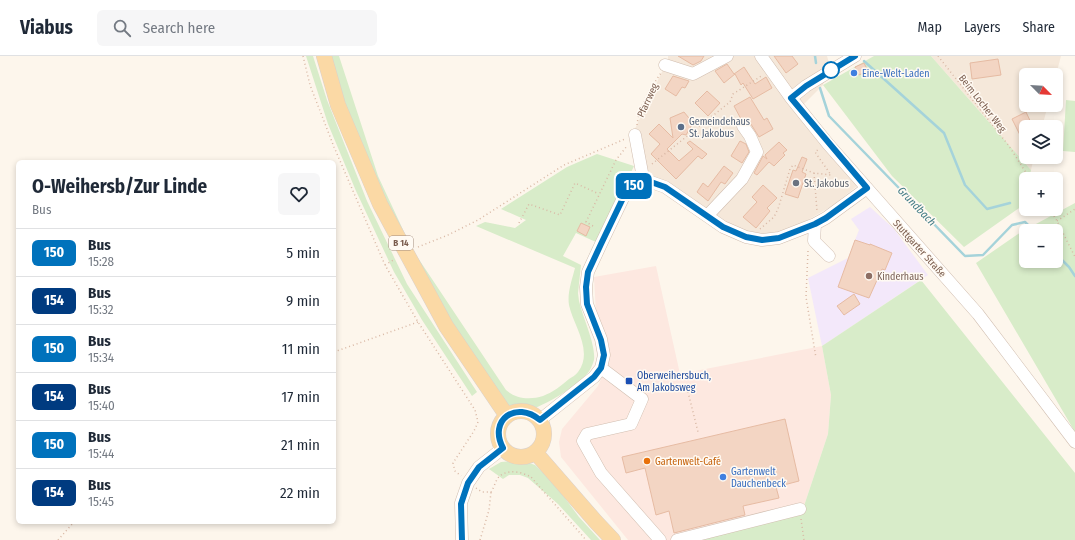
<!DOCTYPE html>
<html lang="en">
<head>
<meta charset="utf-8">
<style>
	:root { --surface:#fff; --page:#f6f6f7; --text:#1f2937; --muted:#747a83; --line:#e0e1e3 }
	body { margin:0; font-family:"Fira Sans Condensed",sans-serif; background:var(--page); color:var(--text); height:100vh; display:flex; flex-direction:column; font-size:15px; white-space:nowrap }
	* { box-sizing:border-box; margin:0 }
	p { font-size:13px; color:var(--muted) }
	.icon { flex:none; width:22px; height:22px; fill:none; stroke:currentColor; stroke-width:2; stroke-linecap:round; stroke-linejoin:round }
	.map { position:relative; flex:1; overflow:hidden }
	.sheet { position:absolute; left:16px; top:104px; width:320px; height:364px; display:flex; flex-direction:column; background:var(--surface); border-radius:6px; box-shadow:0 2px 6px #0003 }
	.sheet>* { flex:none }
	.badge { padding:0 8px; border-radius:6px; font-size:14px; line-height:26px }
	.needle { width:26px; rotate:114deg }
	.buttons { position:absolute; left:1019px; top:12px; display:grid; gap:8px }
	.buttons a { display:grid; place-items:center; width:44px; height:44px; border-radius:6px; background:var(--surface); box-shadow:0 2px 6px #0003; font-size:20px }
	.map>.badge { position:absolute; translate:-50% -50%; box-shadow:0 0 0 2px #fff }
	.round { display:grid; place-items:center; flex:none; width:42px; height:42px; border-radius:6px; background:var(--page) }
	.summary { display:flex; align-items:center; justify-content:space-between; height:68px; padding:0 16px }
	h1 { font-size:19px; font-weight:700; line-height:30px }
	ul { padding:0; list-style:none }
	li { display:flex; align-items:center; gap:12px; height:48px; padding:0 16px; border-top:1px solid var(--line) }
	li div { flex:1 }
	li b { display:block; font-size:15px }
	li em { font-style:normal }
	li .badge { min-width:44px; font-weight:700; text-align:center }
	header { display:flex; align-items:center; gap:24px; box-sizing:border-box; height:56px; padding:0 20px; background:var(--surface); border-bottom:1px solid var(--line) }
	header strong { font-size:19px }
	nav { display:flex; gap:22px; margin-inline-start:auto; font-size:14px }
	.search { width:280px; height:36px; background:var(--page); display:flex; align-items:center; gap:10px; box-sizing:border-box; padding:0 14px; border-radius:6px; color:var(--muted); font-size:15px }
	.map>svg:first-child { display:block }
	.residential { fill:#f5e8da }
	.commercial { fill:#fde8e0 }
	.education { fill:#f3e8fa }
	.green { fill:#d8ecc9; fill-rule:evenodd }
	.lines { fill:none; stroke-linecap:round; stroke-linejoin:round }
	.stream { stroke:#a5d3da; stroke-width:2.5 }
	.building { fill:#f3d5c3; stroke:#e6bba3 }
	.minor-casing { stroke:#d1beb0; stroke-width:13 }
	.major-casing { stroke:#dad1cd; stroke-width:16 }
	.path { stroke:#d9b8a5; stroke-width:1.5; stroke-dasharray:1 3; stroke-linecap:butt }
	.minor { stroke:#fff; stroke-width:12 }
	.major { stroke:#fbd9a5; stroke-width:15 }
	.line-casing { stroke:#fff; stroke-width:9 }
	.line { stroke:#0072bc; stroke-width:6 }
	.stop-dot { fill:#fff; stroke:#0072bc; stroke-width:2 }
	.shop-dot { fill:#3f7fe0; stroke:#fffaf3; stroke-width:1.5 }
	.service-dot { fill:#5c6f8a; stroke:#fffaf3; stroke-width:1.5 }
	.worship-dot { fill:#6b7280; stroke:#fffaf3; stroke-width:1.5 }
	.education-dot { fill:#8d6e63; stroke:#fffaf3; stroke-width:1.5 }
	.transit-dot { fill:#1a4fb4; stroke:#fffaf3; stroke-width:1.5 }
	.food-dot { fill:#e8710a; stroke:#fffaf3; stroke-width:1.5 }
	.labels { text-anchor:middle; stroke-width:3; stroke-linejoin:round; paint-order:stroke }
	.shield { fill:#fffaf3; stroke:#a28b7f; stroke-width:1 }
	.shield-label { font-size:9px; font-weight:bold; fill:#7a5c4d }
	.shop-label { font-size:10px; fill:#366cbe; stroke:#fffaf3; text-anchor:start }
	.street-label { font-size:10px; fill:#7a5c4d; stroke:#fffaf3 }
	.service-label { font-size:10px; fill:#4e5e75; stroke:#fffaf3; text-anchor:start }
	.worship-label { font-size:10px; fill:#5b616d; stroke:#fffaf3; text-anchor:start }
	.education-label { font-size:10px; fill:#785e54; stroke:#fffaf3; text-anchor:start }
	.transit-label { font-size:10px; fill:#164399; stroke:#fffaf3; text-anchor:start }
	.food-label { font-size:10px; fill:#c56008; stroke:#fffaf3; text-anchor:start }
	.water-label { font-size:11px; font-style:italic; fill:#437c86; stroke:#fffaf3 }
</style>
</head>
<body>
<header>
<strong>Viabus</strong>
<div class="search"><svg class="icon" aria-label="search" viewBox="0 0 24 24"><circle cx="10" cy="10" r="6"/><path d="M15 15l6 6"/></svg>Search here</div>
<nav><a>Map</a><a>Layers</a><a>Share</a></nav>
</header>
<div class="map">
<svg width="1075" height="484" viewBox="0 0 1075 484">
	<rect width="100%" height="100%" fill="#fdf6ec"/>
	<!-- residential -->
	<path class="residential" d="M 668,0 L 827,0 L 829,7 L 823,29 L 796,56 L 811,77 L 857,130 L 832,150 L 799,169 L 772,179 L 749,179 L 649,125 L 633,77 L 668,3 Z
		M 931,0 L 1061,0 L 1056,19 L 1026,19 L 1026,49 L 1048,49 L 1042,71 L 1026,71 L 1026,101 L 1034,101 L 1031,114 Z"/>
	<!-- commercial -->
	<path class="commercial" d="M 656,210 L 680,318 L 822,290 L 831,339 L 828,378 L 801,459 L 692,484 L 628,484 L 561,401 L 559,386 L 562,373 L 598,330 L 608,307 L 609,297 L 608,284 L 596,258 L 594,221 Z"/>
	<!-- education -->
	<path class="education" d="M 870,151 L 894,173 L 928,219 L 822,290 L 808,222 L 848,202 L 859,174 L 851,163 Z"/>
	<!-- green -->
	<path class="green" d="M 306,0 L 313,0 L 327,44 L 367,145 L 407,228 L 477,336 L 472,340 L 422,264 L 394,216 L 356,135 L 328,68 Z
		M 330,0 L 339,0 L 378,120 L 412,193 L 506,334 C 516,343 530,344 543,340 C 553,336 561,330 569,323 C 572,321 576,319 578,316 C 594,295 573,269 569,249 C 567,237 572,224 575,212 L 476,170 L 485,166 L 515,172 L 526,164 L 501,153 L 567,111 L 597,98 L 634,110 L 598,187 L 576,177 L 563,200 L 581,209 L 578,237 L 579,245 C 583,262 596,289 594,304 C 592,311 589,317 583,322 C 573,332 539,354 525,354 C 518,355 511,350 505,347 L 455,278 L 378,140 L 335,20 Z
		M 874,0 L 931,0 L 1031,114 L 1029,123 L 1026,123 L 1026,134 L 1022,150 L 964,191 L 892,120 L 823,29 Z
		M 1066,44 L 1075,45 L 1075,96 L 1063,95 Z
		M 1075,147 L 1075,376 L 976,207 L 1021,176 ZM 1026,175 L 1056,175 L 1056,205 L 1026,205 Z
		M 921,224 L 1075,417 L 1075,484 L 692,484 L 801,459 L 828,378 L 831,339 L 822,290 Z
		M 515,405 L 523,405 L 535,409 L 553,426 L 579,461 L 600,484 L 591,484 L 558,448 L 528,422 L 520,419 L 509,419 L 503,423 L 489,413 L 501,406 Z"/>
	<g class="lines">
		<!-- stream -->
		<path class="stream" d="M 815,0 L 816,7
			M 864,5 L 944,77 L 965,129 L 987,153 L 1010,147
			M 820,32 L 829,60 L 965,200 L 983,199 L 1012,169 L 1025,166 L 1034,175
			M 1056,198 L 1069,211 L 1075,220"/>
	</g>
	<!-- building -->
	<path class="building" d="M 678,0 L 704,0 L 701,5 L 693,9 Z
		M 774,0 L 792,0 L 798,8 L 786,17 Z
		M 998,3 L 1001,19 L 972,23 L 970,7 Z
		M 864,7 L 868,15 L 859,19 L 855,11 Z
		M 727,8 L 734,18 L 744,11 L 755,28 L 766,21 L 772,32 L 753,43 L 743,27 L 741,29 L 735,18 L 724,27 L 715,15 Z
		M 673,20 L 689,25 L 685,32 L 682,31 L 676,40 L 665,33 Z
		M 707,35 L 720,47 L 708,60 L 695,47 Z
		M 750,41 L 764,64 L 767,62 L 773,73 L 759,81 L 749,65 L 746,63 L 741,63 L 734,50 Z
		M 684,56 L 693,67 L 686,79 L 682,78 L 667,93 L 679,105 L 693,93 L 687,87 L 690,85 L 707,98 L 702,103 L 698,100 L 676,123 L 651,98 L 660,88 L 649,78 L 659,68 L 673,82 L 670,62 Z
		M 1026,56 L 1033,71 L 1026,71 L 1026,91 L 1012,63 Z
		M 740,85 L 746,88 L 749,96 L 742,107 L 731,100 Z
		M 779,86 L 787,94 L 783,97 L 785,99 L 774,110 L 769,106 L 757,119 L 754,117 L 763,100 L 767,103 L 765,99 Z
		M 802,101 L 807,103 L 802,116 L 806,118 L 798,142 L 785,138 L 793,114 L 796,115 Z
		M 724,110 L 733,117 L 725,128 L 721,126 L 708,145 L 697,136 L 703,127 L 708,131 Z
		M 763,129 L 777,142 L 767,152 L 770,155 L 756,172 L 743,161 L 757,146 L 752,141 Z
		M 581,167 L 590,171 L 586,180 L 577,175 Z
		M 855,184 L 870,189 L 870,188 L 892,197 L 885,214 L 882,213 L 869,242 L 838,231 Z
		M 854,238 L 860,248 L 844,259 L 837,250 Z
		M 785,363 L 799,425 L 776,431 L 779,442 L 743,450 L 745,459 L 674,477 L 669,455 L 656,459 L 645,412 L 626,417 L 622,401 Z"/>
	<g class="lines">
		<!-- minor casing -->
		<g class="minor-casing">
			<path id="minor" d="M 761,0 L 791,42 L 828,88 L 978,258 L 1075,386
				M 665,9 L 693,18 L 727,0
				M 791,42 L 806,30 L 855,0
				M 635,79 L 644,127
				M 707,160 L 742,123 L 757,96 L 750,80 L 743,70
				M 815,168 L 814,185 L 829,200
				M 601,312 L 642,343 L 631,368 L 587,378 L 583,385 L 601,417 L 660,484
				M 540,364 L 594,321 L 601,312 L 604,299 L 601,283 L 587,248 L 586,231 L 588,216 L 601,188 L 625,138 L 633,131 L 644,127 L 651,126 L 665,131 L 723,171 L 746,181 L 762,184 L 779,182 L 815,168 L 826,162 L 867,132
				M 462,484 L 461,447 L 468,427 L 479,411 L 503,392
				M 677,484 L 800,453"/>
		</g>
		<!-- major casing -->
		<g class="major-casing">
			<path id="major" d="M 324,0 L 338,49 L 380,148 L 446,270 L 507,360
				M498 378a23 23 0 1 1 46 0a23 23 0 1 1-46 0Z
				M 535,396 L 596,466 L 613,484"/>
		</g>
		<!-- path -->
		<path class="path" d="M 303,0 L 310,29 L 334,91 L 385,209 L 418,266 L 475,354 L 478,366 L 474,375 L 453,407 L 455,415 L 461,420
			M 938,0 L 1009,90 L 1030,123
			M 637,69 C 639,50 650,33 661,17
			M 652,108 L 730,46 L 733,38 L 763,19
			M 814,117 L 817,155
			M 1050,153 L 1057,165 L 1075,201
			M 1057,165 L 1075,153
			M 519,167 L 529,148 L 560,159 L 575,127 L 599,138
			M 593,170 L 586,166 L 616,104 L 627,90
			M 760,173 L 774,161 L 778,153 L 790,113 L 793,109 L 814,117 L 831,119 L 815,96 L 819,93
			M 418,191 L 448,179 L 478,164 L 564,109 L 625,83
			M 808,195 L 806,241 L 816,302
			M 385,209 L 395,203
			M 334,296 L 418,266
			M 687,332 L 698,376
			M 476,432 L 482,436 L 491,436 C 494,432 495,426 498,422 C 506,412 522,416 531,421 L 586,484
			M 801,463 L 804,484
			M 58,484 L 74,466
			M 480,484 L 489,454 L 491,436"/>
		<!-- minor -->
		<use href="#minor" class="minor"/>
		<!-- major -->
		<use href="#major" class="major"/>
	</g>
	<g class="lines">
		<!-- line casing -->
		<g class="line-casing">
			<path id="line" d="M 462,484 L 461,448 L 468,427 L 479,411 L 503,392 C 488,364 516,344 540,364 L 594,321 L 601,312 L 604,299 L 601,284 L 587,248 L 586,231 L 588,216 L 601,188 L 625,138 L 633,131 L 644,127 L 651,126 L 665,131 L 723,171 L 746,181 L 762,184 L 779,182 L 815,168 L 826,162 L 867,132 L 791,42 L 806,30 L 855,0"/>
		</g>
		<!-- line -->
		<use href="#line" class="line"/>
	</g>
	<!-- markers -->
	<circle class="stop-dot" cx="831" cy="14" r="8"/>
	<g class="shop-dot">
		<circle cx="854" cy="17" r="4"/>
		<circle cx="723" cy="421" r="4"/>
	</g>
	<circle class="service-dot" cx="681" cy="71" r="4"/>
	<circle class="worship-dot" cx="796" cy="127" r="4"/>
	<circle class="education-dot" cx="869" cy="220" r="4"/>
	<rect class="transit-dot" x="625" y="321" width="8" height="8" rx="2"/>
	<circle class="food-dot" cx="647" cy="405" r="4"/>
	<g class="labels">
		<!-- shield labels -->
		<rect class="shield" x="389" y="180" width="24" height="14" rx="3"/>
		<g class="shield-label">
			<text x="401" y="190">B 14</text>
		</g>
		<!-- shop labels -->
		<g class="shop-label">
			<text x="862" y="21">Eine-Welt-Laden</text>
			<text x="731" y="419">Gartenwelt<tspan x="731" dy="12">Dauchenbeck</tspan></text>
		</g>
		<!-- street labels -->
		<g class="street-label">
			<text transform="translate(647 44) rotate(-65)" y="4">Pfarrweg</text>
			<text transform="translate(983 47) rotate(52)" y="4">Beim Locher Weg</text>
			<text transform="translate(920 192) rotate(48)" y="4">Stuttgarter Straße</text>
		</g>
		<!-- service labels -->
		<g class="service-label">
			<text x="689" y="69">Gemeindehaus<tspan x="689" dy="12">St. Jakobus</tspan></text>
		</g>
		<!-- worship labels -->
		<g class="worship-label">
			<text x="804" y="131">St. Jakobus</text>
		</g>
		<!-- education labels -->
		<g class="education-label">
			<text x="877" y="224">Kinderhaus</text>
		</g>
		<!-- transit labels -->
		<g class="transit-label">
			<text x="637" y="323">Oberweihersbuch,<tspan x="637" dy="12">Am Jakobsweg</tspan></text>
		</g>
		<!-- food labels -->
		<g class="food-label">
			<text x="655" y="409">Gartenwelt-Café</text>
		</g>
		<!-- water labels -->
		<g class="water-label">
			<text transform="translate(917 150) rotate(46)" y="4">Grundbach</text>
		</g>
	</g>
</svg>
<div class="buttons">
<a><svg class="needle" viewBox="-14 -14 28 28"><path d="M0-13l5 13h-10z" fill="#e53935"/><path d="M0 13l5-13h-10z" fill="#747a83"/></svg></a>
<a><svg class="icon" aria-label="layers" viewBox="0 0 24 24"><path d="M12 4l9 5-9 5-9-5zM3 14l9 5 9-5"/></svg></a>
<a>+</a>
<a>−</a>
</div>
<b class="badge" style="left:634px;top:130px;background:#0072bc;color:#fff">150</b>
<section class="sheet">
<div class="summary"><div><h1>O-Weihersb/Zur Linde</h1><p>Bus</p></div><a class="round"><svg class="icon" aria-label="heart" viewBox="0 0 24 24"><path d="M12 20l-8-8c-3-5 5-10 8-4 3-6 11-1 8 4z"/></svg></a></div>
<ul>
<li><span class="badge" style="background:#0072bc;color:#fff">150</span><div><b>Bus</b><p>15:28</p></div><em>5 min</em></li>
<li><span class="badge" style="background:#003b80;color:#fff">154</span><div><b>Bus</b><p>15:32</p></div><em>9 min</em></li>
<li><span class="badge" style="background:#0072bc;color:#fff">150</span><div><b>Bus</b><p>15:34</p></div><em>11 min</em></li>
<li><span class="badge" style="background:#003b80;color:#fff">154</span><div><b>Bus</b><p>15:40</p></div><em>17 min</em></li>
<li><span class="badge" style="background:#0072bc;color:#fff">150</span><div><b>Bus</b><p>15:44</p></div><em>21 min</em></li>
<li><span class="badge" style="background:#003b80;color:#fff">154</span><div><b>Bus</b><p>15:45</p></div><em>22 min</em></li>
</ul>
</section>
</div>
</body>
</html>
